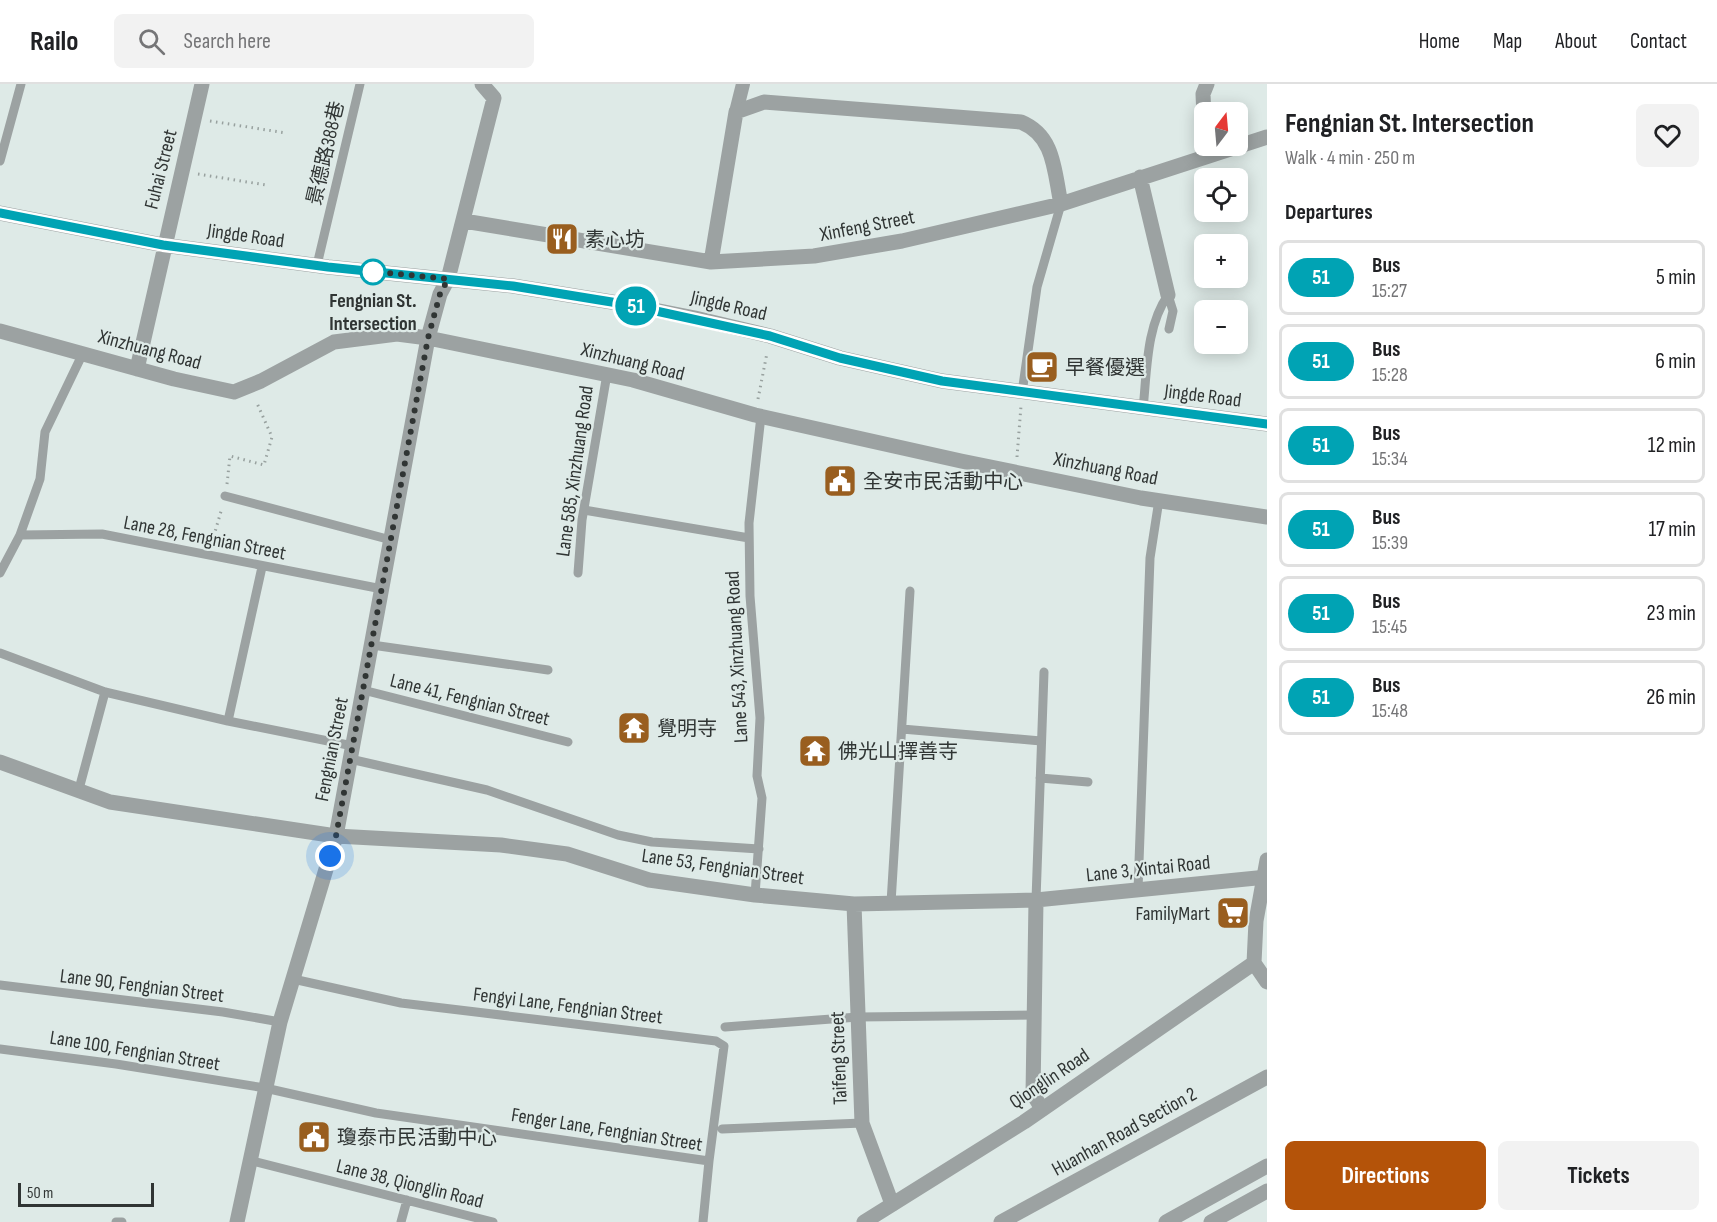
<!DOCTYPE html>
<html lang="en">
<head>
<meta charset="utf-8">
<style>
	:root { --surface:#fff; --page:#f2f2f2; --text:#202124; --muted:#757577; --line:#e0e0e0; --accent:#b45309 }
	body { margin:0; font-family:"Sofia Sans Condensed","Noto Sans TC",sans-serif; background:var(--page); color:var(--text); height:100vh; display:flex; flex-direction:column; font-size:22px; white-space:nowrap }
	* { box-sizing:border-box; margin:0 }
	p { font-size:20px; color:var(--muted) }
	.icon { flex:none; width:33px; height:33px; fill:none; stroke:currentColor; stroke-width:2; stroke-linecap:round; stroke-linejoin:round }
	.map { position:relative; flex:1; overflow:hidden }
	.side { display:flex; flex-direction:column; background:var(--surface); width:450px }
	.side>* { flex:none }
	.badge { padding:0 12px; border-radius:20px; font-size:21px; line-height:39px }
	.needle { width:39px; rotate:16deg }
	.fabs { position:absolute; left:1194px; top:18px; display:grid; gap:12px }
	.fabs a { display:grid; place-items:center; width:54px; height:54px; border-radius:9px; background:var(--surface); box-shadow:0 3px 15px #0003; font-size:30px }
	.scale { position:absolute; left:18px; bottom:15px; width:136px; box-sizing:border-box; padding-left:6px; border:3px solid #303534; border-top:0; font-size:16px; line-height:21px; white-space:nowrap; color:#303534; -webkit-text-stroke:4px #deeae7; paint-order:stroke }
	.you { position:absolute; width:30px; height:30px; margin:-15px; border:4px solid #fff; border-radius:50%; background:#1a73e8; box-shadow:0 0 0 9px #1a73e833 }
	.map>.badge { position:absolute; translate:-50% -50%; box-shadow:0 0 0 3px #fff }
	h2 { padding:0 18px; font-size:22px; line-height:54px }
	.round { display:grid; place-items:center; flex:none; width:63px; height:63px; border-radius:9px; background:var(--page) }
	.overview { display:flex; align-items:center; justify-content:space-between; height:102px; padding:0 18px }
	h1 { font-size:28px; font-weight:700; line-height:45px }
	.action { display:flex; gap:12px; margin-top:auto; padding:12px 18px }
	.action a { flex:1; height:69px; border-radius:9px; background:var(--accent); color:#fff; font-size:24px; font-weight:700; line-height:69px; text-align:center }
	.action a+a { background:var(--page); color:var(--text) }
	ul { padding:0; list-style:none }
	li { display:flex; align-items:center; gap:18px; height:75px; margin:0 12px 9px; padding:0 6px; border:3px solid var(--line); border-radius:9px }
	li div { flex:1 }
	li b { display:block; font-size:22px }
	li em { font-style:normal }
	li .badge { min-width:66px; font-weight:700; text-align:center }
	header { display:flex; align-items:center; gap:36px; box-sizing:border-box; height:84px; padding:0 30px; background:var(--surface); border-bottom:2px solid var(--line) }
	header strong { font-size:28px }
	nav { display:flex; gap:33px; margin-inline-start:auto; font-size:21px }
	.search { width:420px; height:54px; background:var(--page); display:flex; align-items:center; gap:15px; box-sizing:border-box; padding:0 21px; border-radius:9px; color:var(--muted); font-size:22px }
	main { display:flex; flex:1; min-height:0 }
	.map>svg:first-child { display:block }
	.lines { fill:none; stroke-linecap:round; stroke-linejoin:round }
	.path { stroke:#98a19f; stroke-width:3; stroke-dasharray:1.5 4.5; stroke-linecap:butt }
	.service { stroke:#9ca2a2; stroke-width:9 }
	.pedestrian { stroke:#9ca2a2; stroke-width:14 }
	.minor { stroke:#9ca2a2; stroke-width:15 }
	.tertiary { stroke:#9ca2a2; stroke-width:15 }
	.line-casing { stroke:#fff; stroke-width:14 }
	.line { stroke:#00a3b4; stroke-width:9 }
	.walk { stroke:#303534; stroke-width:6; stroke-dasharray:0 10.8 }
	.stop-dot { fill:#fff; stroke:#00a3b4; stroke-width:3 }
	.labels { text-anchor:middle; stroke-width:4.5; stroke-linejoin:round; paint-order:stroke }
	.street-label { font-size:20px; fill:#303534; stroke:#deeae7 }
	.poi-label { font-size:20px; fill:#303534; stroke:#deeae7; text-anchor:start }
	.stop-label { font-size:20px; font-weight:bold; fill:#303534; stroke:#deeae7 }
</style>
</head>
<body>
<header>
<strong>Railo</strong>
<div class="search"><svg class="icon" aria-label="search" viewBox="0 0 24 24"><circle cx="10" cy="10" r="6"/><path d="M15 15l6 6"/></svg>Search here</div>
<nav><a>Home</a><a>Map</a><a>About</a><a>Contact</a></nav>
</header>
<main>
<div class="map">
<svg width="1267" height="1138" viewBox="0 0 1267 1138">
	<rect width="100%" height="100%" fill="#deeae7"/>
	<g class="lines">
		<!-- path -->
		<path class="path" d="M 210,37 L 286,49
			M 198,90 L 266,101
			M 758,315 L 767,269
			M 1017,373 L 1021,322
			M 227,400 L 230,372 L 264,381 L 272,353 L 256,317
			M 212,458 L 222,424"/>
		<!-- service -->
		<path class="service" d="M 0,77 L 21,0
			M 317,181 L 360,0
			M 1022,309 L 1037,203 L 1061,120
			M 1143,325 C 1147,288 1146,242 1168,211 L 1173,227 L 1169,245
			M 225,412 L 391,456
			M 584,426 L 749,454
			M 20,451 L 102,450 L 382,505
			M 0,489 L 20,451 L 40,395 L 45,348 L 83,269
			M 578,489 L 582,436 L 607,290
			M 372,561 L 548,586
			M 0,569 L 105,608 L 228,637 L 353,662
			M 363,606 L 568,658
			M 228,637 L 262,483
			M 902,645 L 1041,657
			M 350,675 L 487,706 L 618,751 L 652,758 L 759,765
			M 1040,694 L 1088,698
			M 79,705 L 105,608
			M 1138,806 L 1150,474 L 1159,416
			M 755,811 L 762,714 L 757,692 L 760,634 L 750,512 L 749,439 L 761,332
			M 1036,816 L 1044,588
			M 891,819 L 910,507
			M 293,895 L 401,919 L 716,957 L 724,962 L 709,1077
			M 0,901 L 223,928 L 280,938
			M 725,943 L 858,933 L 1036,931
			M 0,965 L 116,980 L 265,1004 L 376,1029 L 709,1077 L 703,1138
			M 722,1045 L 862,1039
			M 249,1076 L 493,1138
			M 116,1138 L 122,1138
			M 401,1138 L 407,1116"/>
		<!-- pedestrian -->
		<path class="pedestrian" d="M 736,28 L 743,0"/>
		<!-- minor -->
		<path class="minor" d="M 1204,32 L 1203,10 L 1207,0
			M 1140,93 L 1168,211
			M 0,129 L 163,161 L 328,183 L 513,202 L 624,220 L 695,234 L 770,252 L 840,274 L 942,297 L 1267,340
			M 464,137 L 711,178 L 814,172 L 902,157 L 1061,120 L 1267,53
			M 711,178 L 736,28 L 764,18 L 1021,38 C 1055,52 1054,87 1061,120
			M 0,247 L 174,295 L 234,308 L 261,297 L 334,258 L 397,250 L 428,254 L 633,296 L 755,331 L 961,377 L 1141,414 L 1267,433
			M 137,285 L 202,0
			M 0,678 L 110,718 L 336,752 L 501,761 L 567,770 L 649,796 L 755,811 L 854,820 L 1036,816 L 1267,793
			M 1036,816 L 1033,1010 L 1042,1025
			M 854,820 L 862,1039 L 892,1120
			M 237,1138 L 280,938 L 336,752 L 428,254 L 440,210 L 448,195 L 494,14 L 482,0"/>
		<!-- tertiary -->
		<path class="tertiary" d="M 1267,776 L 1256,837 L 1254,879 L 1267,898
			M 864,1138 L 1024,1038 L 1254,879
			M 1001,1138 L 1267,993
			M 1166,1138 L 1267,1082
			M 1211,1138 L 1267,1107"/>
	</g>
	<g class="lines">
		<!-- line casing -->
		<g class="line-casing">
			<path id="line" d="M 0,129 L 163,161 L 328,183 L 513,202 L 624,220 L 770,252 L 840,274 L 942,297 L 1267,340"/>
		</g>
		<!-- line -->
		<use href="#line" class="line"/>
		<!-- walk -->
		<path class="walk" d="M 330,772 L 336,752 L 428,254 L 440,210 L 448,195 L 368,187 L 373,188"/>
	</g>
	<!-- icons -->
	<defs>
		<g id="restaurant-square" transform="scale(1.725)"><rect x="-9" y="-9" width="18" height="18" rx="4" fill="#995e1f" stroke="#deeae7"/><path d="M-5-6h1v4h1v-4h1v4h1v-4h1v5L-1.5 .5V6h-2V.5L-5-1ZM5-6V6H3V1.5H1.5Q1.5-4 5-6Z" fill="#fff"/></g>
		<g id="cafe-square" transform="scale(1.725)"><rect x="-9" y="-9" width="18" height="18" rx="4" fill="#995e1f" stroke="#deeae7"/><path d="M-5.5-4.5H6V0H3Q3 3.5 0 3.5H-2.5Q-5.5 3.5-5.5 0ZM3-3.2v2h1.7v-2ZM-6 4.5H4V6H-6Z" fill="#fff"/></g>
		<g id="civic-square" transform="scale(1.725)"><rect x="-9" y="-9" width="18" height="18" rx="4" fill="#995e1f" stroke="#deeae7"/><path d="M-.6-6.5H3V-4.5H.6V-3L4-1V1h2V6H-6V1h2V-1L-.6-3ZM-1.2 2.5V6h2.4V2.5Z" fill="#fff"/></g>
		<g id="temple-square" transform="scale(1.725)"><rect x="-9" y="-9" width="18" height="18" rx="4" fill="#995e1f" stroke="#deeae7"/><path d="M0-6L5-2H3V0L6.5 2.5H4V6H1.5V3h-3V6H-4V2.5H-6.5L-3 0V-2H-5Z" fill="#fff"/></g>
		<g id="supermarket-square" transform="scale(1.725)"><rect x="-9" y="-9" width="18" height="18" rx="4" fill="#995e1f" stroke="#deeae7"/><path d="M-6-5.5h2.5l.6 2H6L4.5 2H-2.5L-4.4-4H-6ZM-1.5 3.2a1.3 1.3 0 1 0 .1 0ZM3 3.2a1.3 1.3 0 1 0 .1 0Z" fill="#fff"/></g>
	</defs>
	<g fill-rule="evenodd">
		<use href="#restaurant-square" x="562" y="155"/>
		<use href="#cafe-square" x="1042" y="283"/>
		<use href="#civic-square" x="840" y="397"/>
		<use href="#temple-square" x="634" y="644"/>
		<use href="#temple-square" x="815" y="667"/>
		<use href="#supermarket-square" x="1233" y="829"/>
		<use href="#civic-square" x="314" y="1053"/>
	</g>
	<!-- markers -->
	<circle class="stop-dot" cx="373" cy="188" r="12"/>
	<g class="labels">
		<!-- street labels -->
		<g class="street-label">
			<text transform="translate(325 69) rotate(-77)" y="7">景德路388巷</text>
			<text transform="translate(160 85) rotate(-76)" y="7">Fuhai Street</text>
			<text transform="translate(867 141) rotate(-11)" y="7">Xinfeng Street</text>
			<text transform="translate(246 151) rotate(8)" y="7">Jingde Road</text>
			<text transform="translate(729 221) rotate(13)" y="7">Jingde Road</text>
			<text transform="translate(150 265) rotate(15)" y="7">Xinzhuang Road</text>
			<text transform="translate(633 277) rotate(14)" y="7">Xinzhuang Road</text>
			<text transform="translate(1203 311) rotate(7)" y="7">Jingde Road</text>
			<text transform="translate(1106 384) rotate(11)" y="7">Xinzhuang Road</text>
			<text transform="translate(574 387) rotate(-82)" y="7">Lane 585, Xinzhuang Road</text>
			<text transform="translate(205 453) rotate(11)" y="7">Lane 28, Fengnian Street</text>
			<text transform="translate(736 573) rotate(-93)" y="7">Lane 543, Xinzhuang Road</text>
			<text transform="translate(470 615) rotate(14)" y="7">Lane 41, Fengnian Street</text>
			<text transform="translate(331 665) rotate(-79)" y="7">Fengnian Street</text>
			<text transform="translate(723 782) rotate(8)" y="7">Lane 53, Fengnian Street</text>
			<text transform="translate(1148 784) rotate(-6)" y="7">Lane 3, Xintai Road</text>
			<text transform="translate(142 901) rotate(7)" y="7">Lane 90, Fengnian Street</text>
			<text transform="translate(568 921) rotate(7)" y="7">Fengyi Lane, Fengnian Street</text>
			<text transform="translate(135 966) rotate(9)" y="7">Lane 100, Fengnian Street</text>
			<text transform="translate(838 974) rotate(-92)" y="7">Taifeng Street</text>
			<text transform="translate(1049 994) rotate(-34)" y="7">Qionglin Road</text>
			<text transform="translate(607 1045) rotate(9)" y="7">Fenger Lane, Fengnian Street</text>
			<text transform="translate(1124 1047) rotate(-29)" y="7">Huanhan Road Section 2</text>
			<text transform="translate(410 1099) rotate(14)" y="7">Lane 38, Qionglin Road</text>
		</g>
		<!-- poi labels -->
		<g class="poi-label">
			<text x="585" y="162">素心坊</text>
			<text x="1065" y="290">早餐優選</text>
			<text x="863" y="404">全安市民活動中心</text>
			<text x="657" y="651">覺明寺</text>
			<text x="838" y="674">佛光山擇善寺</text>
			<text x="1210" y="836" text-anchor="end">FamilyMart</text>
			<text x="337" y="1060">瓊泰市民活動中心</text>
		</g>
		<!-- stop labels -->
		<g class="stop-label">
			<text x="373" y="223">Fengnian St.<tspan x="373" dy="23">Intersection</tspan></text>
		</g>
	</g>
</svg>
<div class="fabs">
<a><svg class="needle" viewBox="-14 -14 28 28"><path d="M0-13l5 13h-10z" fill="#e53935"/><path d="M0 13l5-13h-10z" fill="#757577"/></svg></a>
<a><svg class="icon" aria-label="locate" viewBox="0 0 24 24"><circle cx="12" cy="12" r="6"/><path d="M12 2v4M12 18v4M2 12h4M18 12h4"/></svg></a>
<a>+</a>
<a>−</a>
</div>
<div class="scale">50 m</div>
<div class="you" style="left:330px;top:772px"></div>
<b class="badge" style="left:636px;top:222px;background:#00a3b4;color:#fff">51</b>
</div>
<section class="side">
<div class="overview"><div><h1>Fengnian St. Intersection</h1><p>Walk · 4 min · 250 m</p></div><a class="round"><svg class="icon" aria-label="heart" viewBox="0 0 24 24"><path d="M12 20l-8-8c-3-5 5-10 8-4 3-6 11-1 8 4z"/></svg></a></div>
<h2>Departures</h2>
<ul>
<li><span class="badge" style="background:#00a3b4;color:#fff">51</span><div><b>Bus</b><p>15:27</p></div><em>5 min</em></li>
<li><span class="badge" style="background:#00a3b4;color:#fff">51</span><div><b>Bus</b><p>15:28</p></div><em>6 min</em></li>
<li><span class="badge" style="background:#00a3b4;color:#fff">51</span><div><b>Bus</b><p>15:34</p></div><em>12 min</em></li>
<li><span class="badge" style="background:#00a3b4;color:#fff">51</span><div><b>Bus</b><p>15:39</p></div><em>17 min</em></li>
<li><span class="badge" style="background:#00a3b4;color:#fff">51</span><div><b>Bus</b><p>15:45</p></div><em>23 min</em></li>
<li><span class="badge" style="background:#00a3b4;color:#fff">51</span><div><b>Bus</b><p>15:48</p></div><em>26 min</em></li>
</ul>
<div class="action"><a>Directions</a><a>Tickets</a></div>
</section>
</main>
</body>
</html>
